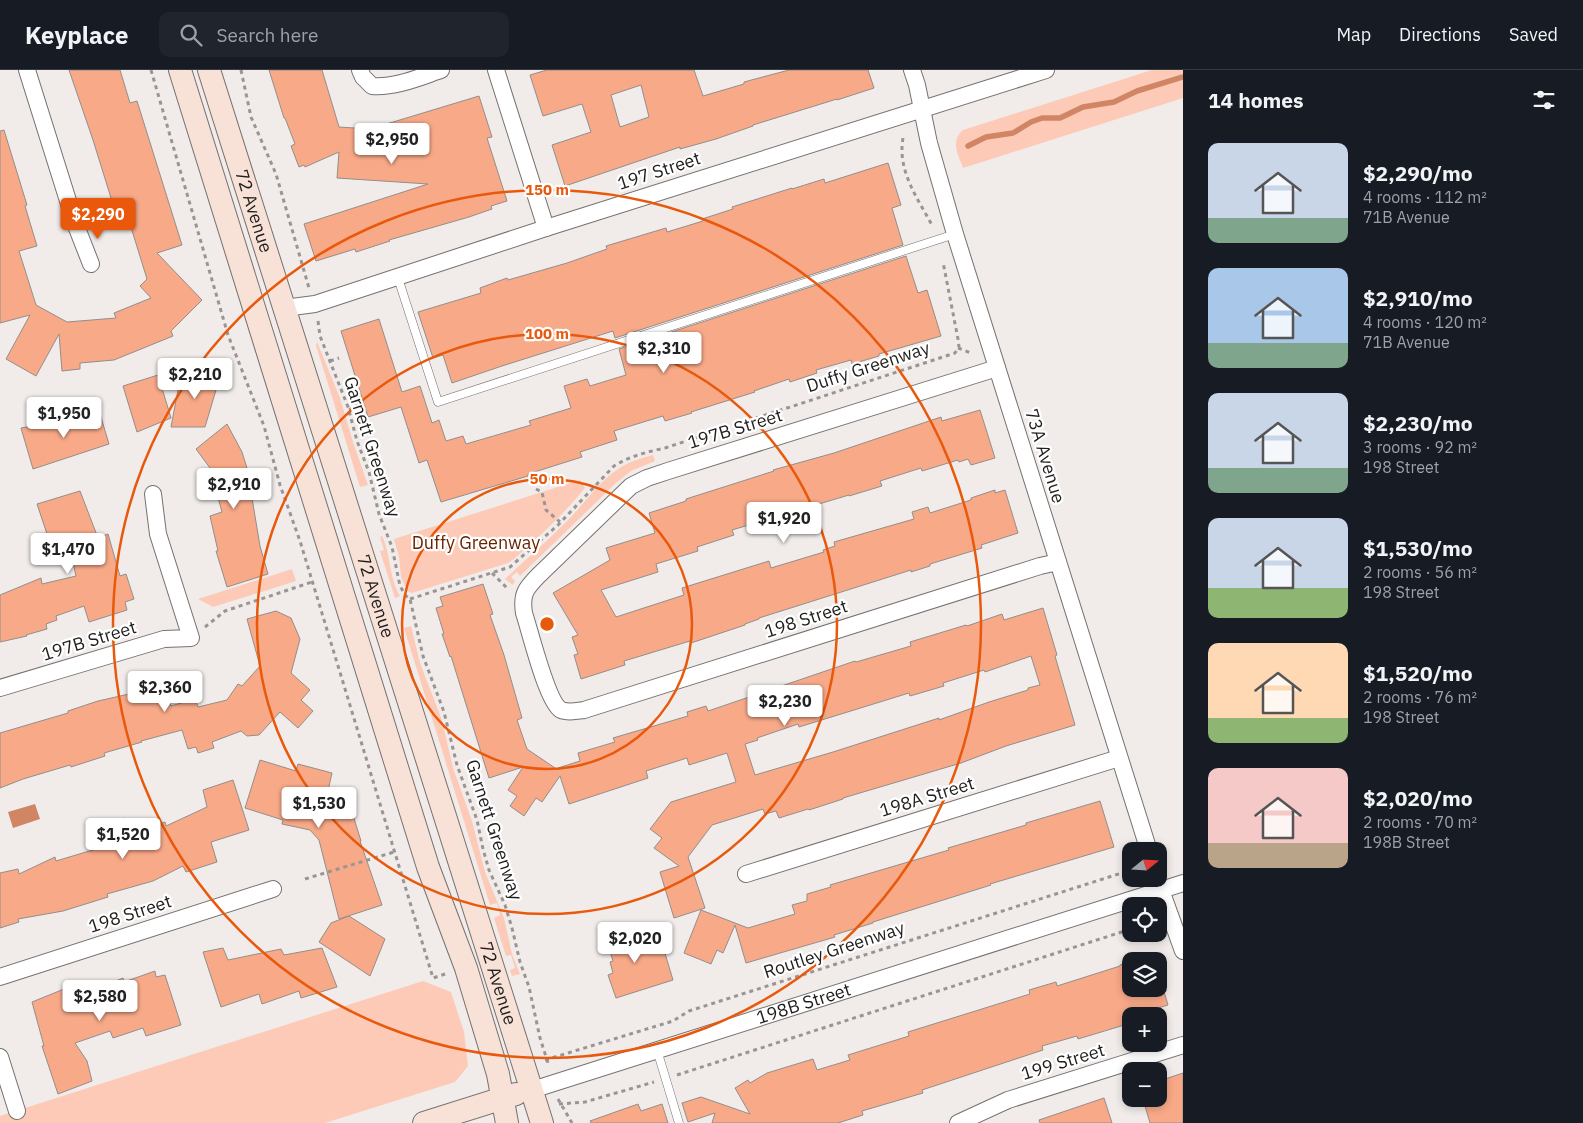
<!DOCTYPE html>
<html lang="en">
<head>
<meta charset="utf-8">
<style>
	body { margin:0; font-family:"IBM Plex Sans",sans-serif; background:#20242c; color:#f1f3f6; height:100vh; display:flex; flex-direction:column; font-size:19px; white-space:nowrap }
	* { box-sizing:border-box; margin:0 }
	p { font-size:16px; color:#9ea1a6 }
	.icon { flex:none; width:28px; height:28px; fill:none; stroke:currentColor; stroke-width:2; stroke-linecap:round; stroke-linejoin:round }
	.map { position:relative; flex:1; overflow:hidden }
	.sheet { display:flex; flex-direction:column; background:#171b24; width:400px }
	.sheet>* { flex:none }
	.needle { width:32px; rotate:72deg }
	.controls { position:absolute; left:1122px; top:772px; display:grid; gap:10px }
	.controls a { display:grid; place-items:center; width:45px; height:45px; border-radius:10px; background:#171b24; box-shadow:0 2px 8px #0003; font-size:25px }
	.price { position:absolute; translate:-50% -42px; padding:0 11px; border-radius:5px; background:#fff; color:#222; font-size:16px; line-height:32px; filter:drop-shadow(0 1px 2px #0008) }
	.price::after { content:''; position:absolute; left:50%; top:30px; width:15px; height:11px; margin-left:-8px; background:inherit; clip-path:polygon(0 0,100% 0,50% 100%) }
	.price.selected { background:#ea580c; color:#fff }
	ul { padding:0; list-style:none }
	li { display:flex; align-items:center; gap:15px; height:125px; padding:0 25px }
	li span { display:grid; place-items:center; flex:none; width:140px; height:100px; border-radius:10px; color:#555 }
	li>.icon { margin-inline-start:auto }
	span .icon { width:60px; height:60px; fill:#fffc; stroke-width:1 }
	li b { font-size:21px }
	h2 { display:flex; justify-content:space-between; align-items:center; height:60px; padding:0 25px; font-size:21px }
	header { display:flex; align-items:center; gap:30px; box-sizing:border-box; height:70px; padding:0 25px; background:#171b24; border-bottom:1px solid #363941 }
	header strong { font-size:24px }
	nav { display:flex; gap:28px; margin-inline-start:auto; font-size:18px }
	.search { width:350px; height:45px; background:#20242c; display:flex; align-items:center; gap:12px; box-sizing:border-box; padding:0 18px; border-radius:10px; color:#9ea1a6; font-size:19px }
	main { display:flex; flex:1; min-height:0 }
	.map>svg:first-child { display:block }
	.green { fill:#fccab6 }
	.water { fill:#d08564 }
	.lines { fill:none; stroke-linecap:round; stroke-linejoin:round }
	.stream { stroke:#d08564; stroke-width:5.5 }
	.building { fill:#f8a988; stroke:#928e8c; fill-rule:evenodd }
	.lane-casing { stroke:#75716f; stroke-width:9 }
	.street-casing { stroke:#75716f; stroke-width:18 }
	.secondary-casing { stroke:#75716f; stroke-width:24 }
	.path { stroke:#999594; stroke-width:3; stroke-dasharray:4 4; stroke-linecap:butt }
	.lane { stroke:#fff; stroke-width:8 }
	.street { stroke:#fff; stroke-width:16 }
	.secondary { stroke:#f8e2d8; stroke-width:22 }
	.ring { fill:none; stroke:#e8590c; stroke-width:2.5 }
	.labels { text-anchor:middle; stroke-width:4.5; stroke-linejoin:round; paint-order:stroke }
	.street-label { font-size:18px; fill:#1f1e1d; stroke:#fff }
	.park-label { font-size:18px; fill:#682400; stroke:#fff }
	.centre { fill:#e8590c; stroke:#fff; stroke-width:2.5 }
	.ring-label { font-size:15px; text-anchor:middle; font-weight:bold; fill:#e8590c; stroke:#fff; stroke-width:4.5; stroke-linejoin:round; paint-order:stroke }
</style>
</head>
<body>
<header>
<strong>Keyplace</strong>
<div class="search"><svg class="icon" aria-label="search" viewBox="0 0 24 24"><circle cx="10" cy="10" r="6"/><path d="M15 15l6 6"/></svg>Search here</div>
<nav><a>Map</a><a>Directions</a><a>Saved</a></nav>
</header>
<main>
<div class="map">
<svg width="1183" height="1053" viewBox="0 0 1183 1053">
	<rect width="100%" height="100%" fill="#f1ecea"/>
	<!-- green -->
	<g class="green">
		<path d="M 1152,0 L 1183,0 L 1183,28 L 963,98 C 958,84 950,72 963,60 Z"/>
		<polygon points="317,272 340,328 353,372 368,415 360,417 319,285 316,276"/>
		<path d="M 653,385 L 655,391 L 631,401 L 616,413 L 520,506 L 517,502 L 511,507 L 515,511 L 513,515 L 505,509 C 525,490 545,473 564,454 C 582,437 598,412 618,399 C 628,392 641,388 653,385 Z"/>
		<path d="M 580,410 L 585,418 C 563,445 539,467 514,489 L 508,493 L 412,523 L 407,521 L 401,507 L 399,487 L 394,469 Z"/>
		<path d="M 382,466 C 391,485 389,508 400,526 L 395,528 L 380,481 L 384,480 L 380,467 Z"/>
		<polygon points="292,499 296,511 213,537 198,529"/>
		<polygon points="411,556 420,593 442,650 453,698 472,751 485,802 504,848 512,884 520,904 512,906 510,900 515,898 511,885 506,886 494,848 500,845 497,833 490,835 404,558"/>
		<polygon points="423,911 451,922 464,962 468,996 455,1012 325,1053 0,1053 0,1046"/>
	</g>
	<!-- water -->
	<polygon class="water" points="35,734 40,749 13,758 8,742"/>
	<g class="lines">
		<!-- stream -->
		<polyline class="stream" points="968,76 986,67 1013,63 1031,52 1042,48 1060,48 1083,37 1114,32 1137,21 1183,7"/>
	</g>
	<!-- building -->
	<g class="building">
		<polygon points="69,0 120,0 130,33 137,31 182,175 157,183 202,230 171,261 173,266 114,290 80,293 80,299 62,301 59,264 36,306 6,289 30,245 0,253 0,61 4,60 27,135 25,136 37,176 19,181 36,235 67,252 116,248 114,243 151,228 140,216 147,209 126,141 116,144 93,70"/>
		<polygon points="269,0 322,0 339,57 370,59 479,26 492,67 487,68 507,131 491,136 492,139 469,147 389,170 390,171 356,182 355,179 316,191 304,154 428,114 337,108 339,82 305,97 304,95 299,97 291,76 295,74 285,48 284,48"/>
		<path d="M 547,0 L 694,0 L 703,26 L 744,14 L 744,12 L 789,0 L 868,0 L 874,18 L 837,30 L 837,29 L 753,55 L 753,56 L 716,69 L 680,79 L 680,77 L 565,116 L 552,75 L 591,62 L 582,34 L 543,46 L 530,5 ZM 641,15 L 649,47 L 620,57 L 611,25 Z"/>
		<polygon points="888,93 901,135 892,138 903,175 615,268 613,261 502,296 452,313 443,285 433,288 418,242 481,223 480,218 507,208 508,210 567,193 607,179 606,176 666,158 667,162 703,151 702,149 733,139 732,137 792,118 792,119 824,109 825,113"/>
		<polygon points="906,186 918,223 927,220 941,266 879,284 879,286 852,294 851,290 816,300 817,303 790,312 789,309 754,321 755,322 691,342 692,343 665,351 663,346 614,361 617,370 580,382 582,387 528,404 528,406 441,432 427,390 419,393 401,337 368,347 341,261 379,249 402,322 420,316 432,353 439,350 446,371 463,366 466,374 531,355 529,351 571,338 564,316 587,309 590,316 626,305 619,279"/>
		<polygon points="194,299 216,300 215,310 219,310 205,357 171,357 180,309 191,312"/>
		<polygon points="158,305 171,348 137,362 123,316"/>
		<polygon points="980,340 995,388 971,395 968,389 959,392 958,390 922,401 921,398 880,411 882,416 849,426 849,425 732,460 734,465 697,477 698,481 656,494 658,502 601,520 616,547 684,525 682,518 769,491 771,498 824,482 823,480 835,476 834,472 914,449 912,442 928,437 930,443 971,430 971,428 995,420 995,423 1005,420 1018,463 981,475 982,478 930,494 930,496 911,502 911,500 759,548 759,549 745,554 745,555 691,573 690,571 624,591 625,595 581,609 574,585 578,584 572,567 578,565 553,523 610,490 606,478 655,463 649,443 686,431 686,429 774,401 773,400 834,383 941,347 942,351"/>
		<polygon points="100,344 109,374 33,399 21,358"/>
		<polygon points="227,354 242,382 256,427 252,428 260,476 268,504 227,517 216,481 218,481 210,446 222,442 210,398 196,379"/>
		<polygon points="80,421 98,468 108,464 120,506 126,504 134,529 125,532 127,540 89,552 84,536 56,546 57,550 46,554 47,559 26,565 27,566 0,572 0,525 41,508 42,514 76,506 68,470 51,476 37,434"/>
		<path d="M 483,514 L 493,544 L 490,545 L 504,585 L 522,648 L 517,650 L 527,679 L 558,700 L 558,698 L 580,691 L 578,683 L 615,672 L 613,668 L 688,646 L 687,642 L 706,636 L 708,641 L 855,591 L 856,592 L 911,576 L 910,572 L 966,555 L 967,556 L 1002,544 L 1004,550 L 1043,538 L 1057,585 L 1055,586 L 1075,655 L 1006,676 L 961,693 L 843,728 L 843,729 L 809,740 L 808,739 L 779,748 L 776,741 L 765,744 L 763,739 L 712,755 L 688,787 L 705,838 L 674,848 L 660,802 L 679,796 L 654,778 L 662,768 L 650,759 L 671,732 L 736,712 L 727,683 L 689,695 L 687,688 L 646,701 L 648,708 L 569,734 L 560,706 L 542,732 L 536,728 L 524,746 L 510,736 L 517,726 L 508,720 L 523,697 L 489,708 L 451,586 L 450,587 L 442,564 L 444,564 L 436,538 L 443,536 L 440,527 ZM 1031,586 L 1040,615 L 1028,618 L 1028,620 L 989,632 L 939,650 L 939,648 L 833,682 L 755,705 L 745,674 L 758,670 L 757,668 L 798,654 L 799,657 L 909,623 L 910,626 L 944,616 L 943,613 L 984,600 L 985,602 Z"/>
		<polygon points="276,541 291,548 300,569 291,603 310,620 301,630 313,641 298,658 280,642 259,665 247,666 241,661 212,672 214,678 198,683 196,677 188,679 182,660 141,671 142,672 104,683 105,686 71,697 70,695 23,709 0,718 0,663 68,643 68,641 98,631 129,624 129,622 148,617 149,621 164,616 171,636 195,629 198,637 227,630 238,614 242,616 260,596 247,549"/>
		<polygon points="260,690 296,701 298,694 332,703 327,725 353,745 361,771 360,771 382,835 339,849 319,770 310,760 282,754 283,750 245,738"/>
		<polygon points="233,710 249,760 211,772 217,792 186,802 183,796 153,811 107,824 108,827 63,841 18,849 19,852 0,858 0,803 18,799 19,804 55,787 56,791 96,779 113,768 108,753 124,748 129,765 165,752 166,756 207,737 203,720"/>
		<polygon points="1100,731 1114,777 990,814 991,815 873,852 873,853 834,865 835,867 746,893 735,855 723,883 717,880 711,894 684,883 701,840 748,858 795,844 792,835 807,831 807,824 831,817 830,815 949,780 948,778 1026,755 1026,753"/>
		<polygon points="349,846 385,869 370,906 319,872 331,853"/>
		<polygon points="636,856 644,883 657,880 664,880 673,910 616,928 608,905 613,903 610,892 613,891 605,866"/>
		<polygon points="223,878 228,890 281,879 284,885 322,878 337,917 301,928 299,921 262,934 259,924 221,937 203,882"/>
		<polygon points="1152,885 1154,891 1131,891 1131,919 1159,919 1159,905 1168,935 1131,946 1131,953 1078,969 1077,966 1042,976 1043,980 922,1020 923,1023 862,1041 863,1045 838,1053 712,1053 715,1043 688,1052 682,1033 701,1027 750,1044 735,1018 748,1010 750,1013 767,1003 813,989 817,1000 850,990 848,985 909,966 908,962 1030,924 1029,920 1056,912 1057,916 1120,896 1120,895"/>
		<polygon points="155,901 156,907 165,905 181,955 146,966 143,958 113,968 110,961 75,973 87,991 92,1011 58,1024 42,976 44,976 32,932 64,919 68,931 123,908 124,912"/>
		<polygon points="1183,1003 1183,1053 1150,1053 1143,1029 1159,1029 1159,1011"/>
		<polygon points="1104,1028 1112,1053 1040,1053 1039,1050"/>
		<polygon points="638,1034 641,1041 662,1034 668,1053 591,1053 590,1051"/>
	</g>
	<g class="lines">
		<defs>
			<g id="lane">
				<polyline points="398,208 438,332 955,164"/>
				<polyline points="657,980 679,1053"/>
			</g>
			<g id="street">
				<polyline points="27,0 75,153 91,194"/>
				<path d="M 360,0 L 363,7 L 372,16 C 395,18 420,7 441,0"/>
				<polyline points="496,0 546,158"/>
				<polyline points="912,0 917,15 929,73 955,164 1149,781"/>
				<polyline points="284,238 315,234 546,158 1046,0"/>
				<path d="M 997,298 L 668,401 L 647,408 L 631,416 L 539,505 C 526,518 521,524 524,543 C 530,561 547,632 561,640 C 568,643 577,641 584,640 L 1040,496 L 1058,492"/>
				<polyline points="0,618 164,569 191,568 158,464 153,424"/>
				<polyline points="746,804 1119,688"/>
				<polyline points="1157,809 1183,881"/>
				<polyline points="0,907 273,819"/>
				<polyline points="0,987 17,1041"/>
				<path id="s1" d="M 532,1020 L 1183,813"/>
				<polyline points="958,1053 1008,1030 1183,975"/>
			</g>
			<g id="secondary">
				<polyline points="180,0 428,797 466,898 498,1004 507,1053"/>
				<path id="s2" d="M 209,0 L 542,1053"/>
				<polyline points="424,1053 516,1024"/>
			</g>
		</defs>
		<!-- lane casing -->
		<use href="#lane" class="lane-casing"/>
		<!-- street casing -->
		<use href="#street" class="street-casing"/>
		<!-- secondary casing -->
		<use href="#secondary" class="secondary-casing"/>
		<!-- path -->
		<g class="path">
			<polyline points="151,0 228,265 264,356 280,415 300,471 433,908 448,903"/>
			<polyline points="241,0 251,47 276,104 309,218"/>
			<path d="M 903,68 C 897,101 918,129 933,157"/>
			<polyline points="318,251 320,266 348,337 357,371 369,402 379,444 392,477 400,516 406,526 410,529 423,586 444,642 457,695 477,750 483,779 489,800 505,835 512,858 520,892 529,917 540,968 549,996"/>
			<polyline points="958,278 971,283"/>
			<polyline points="330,291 339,288"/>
			<polyline points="349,340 355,337"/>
			<polyline points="536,419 542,422 546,440 560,452"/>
			<polyline points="492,503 508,519"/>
			<path d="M 410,529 L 510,497 L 558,455 L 614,396 C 630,386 647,382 665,378 L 955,283 L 959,277 L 958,269 L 943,192"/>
			<polyline points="205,557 225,541 312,512"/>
			<polyline points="305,809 394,782"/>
			<polyline points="545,990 673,951 689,941 1131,800"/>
			<polyline points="677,1005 1131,859"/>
			<polyline points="558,1029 572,1053"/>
			<polyline points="559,1034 585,1032 654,1012"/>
		</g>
		<!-- lane -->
		<use href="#lane" class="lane"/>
		<!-- street -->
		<use href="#street" class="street"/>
		<!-- secondary -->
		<use href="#secondary" class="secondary"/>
	</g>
	<!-- distance rings -->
	<g class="ring">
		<circle cx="547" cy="554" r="145"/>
		<circle cx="547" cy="554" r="290"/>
		<circle cx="547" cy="554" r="434"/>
	</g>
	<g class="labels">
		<!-- street labels -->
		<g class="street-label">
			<text transform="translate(659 101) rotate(-18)" y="6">197 Street</text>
			<text dy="6" stroke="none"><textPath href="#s2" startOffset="148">72 Avenue</textPath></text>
			<text transform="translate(868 297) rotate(-18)" y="6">Duffy Greenway</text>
			<text transform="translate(735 359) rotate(-17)" y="6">197B Street</text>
			<text transform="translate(372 377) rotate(72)" y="6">Garnett Greenway</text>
			<text transform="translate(1045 386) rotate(73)" y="6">73A Avenue</text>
			<text dy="6" stroke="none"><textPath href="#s2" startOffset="552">72 Avenue</textPath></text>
			<text transform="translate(806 549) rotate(-18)" y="6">198 Street</text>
			<text transform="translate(89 571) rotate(-17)" y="6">197B Street</text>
			<text transform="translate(927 727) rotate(-17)" y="6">198A Street</text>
			<text transform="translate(494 760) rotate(72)" y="6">Garnett Greenway</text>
			<text transform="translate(130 844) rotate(-18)" y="6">198 Street</text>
			<text transform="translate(834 880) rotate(-18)" y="6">Routley Greenway</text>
			<text dy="6" stroke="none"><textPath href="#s2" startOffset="958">72 Avenue</textPath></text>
			<text dy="6" stroke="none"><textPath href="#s1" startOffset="285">198B Street</textPath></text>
			<text transform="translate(1063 992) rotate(-17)" y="6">199 Street</text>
		</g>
		<!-- park labels -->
		<g class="park-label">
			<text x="476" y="479">Duffy Greenway</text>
		</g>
	</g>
	<circle cx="547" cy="554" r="8" class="centre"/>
	<g class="ring-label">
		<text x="547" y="125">150 m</text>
		<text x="547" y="269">100 m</text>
		<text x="547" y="414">50 m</text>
	</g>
</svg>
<div class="controls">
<a><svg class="needle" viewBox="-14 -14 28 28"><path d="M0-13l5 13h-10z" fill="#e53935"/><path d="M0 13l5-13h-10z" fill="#9ea1a6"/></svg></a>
<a><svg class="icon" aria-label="locate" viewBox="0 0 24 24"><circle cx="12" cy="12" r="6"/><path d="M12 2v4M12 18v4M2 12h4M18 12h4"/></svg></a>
<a><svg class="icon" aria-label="layers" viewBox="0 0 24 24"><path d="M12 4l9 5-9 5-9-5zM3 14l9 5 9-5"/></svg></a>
<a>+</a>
<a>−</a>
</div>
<b class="price" style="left:392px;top:95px">$2,950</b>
<b class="price selected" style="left:98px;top:170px">$2,290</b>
<b class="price" style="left:664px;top:304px">$2,310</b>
<b class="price" style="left:195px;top:330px">$2,210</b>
<b class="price" style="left:64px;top:369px">$1,950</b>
<b class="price" style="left:234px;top:440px">$2,910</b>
<b class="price" style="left:784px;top:474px">$1,920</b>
<b class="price" style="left:68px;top:505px">$1,470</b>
<b class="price" style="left:165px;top:643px">$2,360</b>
<b class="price" style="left:785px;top:657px">$2,230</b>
<b class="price" style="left:319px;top:759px">$1,530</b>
<b class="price" style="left:123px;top:790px">$1,520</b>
<b class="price" style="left:635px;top:894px">$2,020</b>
<b class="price" style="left:100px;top:952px">$2,580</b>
</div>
<section class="sheet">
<h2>14 homes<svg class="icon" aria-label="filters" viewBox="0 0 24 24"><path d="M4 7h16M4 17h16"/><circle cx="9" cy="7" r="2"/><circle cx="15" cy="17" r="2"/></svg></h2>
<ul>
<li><span style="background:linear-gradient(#c9d6e8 75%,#7fa58c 0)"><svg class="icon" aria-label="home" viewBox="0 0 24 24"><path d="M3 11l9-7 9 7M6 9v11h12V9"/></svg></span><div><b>$2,290/mo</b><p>4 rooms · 112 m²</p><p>71B Avenue</p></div></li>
<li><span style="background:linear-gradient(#a9c7e8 75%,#7fa58c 0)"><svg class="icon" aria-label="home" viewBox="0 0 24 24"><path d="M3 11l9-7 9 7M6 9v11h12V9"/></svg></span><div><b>$2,910/mo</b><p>4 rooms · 120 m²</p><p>71B Avenue</p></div></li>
<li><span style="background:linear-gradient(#c9d6e8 75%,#7fa58c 0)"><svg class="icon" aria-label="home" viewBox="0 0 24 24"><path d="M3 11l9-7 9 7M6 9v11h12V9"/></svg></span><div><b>$2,230/mo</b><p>3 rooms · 92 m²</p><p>198 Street</p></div></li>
<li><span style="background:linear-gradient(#c9d6e8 70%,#8fb573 0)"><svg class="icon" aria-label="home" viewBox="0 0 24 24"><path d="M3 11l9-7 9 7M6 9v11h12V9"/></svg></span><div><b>$1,530/mo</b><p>2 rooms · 56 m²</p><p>198 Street</p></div></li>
<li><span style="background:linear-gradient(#ffd9b3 75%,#8fb573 0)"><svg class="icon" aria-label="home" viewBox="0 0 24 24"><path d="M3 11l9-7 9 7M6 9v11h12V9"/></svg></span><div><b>$1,520/mo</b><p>2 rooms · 76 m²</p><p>198 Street</p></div></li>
<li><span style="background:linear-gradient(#f6c9c9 75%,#b9a48a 0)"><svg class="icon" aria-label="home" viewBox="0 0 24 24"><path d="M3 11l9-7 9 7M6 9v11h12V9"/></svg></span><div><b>$2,020/mo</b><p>2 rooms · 70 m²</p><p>198B Street</p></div></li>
</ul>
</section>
</main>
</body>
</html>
